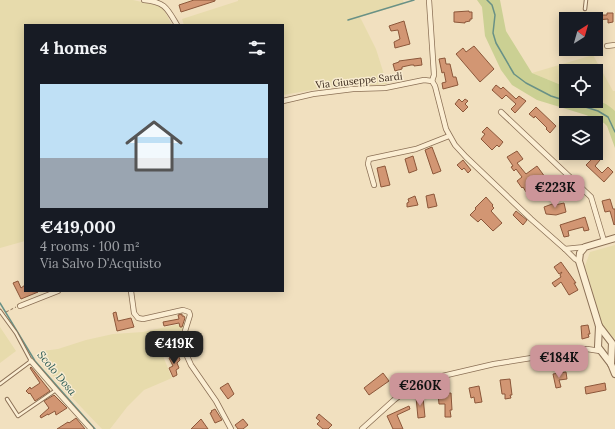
<!DOCTYPE html>
<html lang="en">
<head>
<meta charset="utf-8">
<style>
	body { margin:0; font-family:Lora,serif; background:#20242c; color:#f1f3f6; height:100vh; display:flex; flex-direction:column; font-size:15px; white-space:nowrap }
	* { box-sizing:border-box; margin:0 }
	p { font-size:13px; color:#9ea1a6 }
	.icon { flex:none; width:22px; height:22px; fill:none; stroke:currentColor; stroke-width:2; stroke-linecap:round; stroke-linejoin:round }
	.map { position:relative; flex:1; overflow:hidden }
	.side { position:absolute; left:24px; top:24px; width:260px; height:268px; display:flex; flex-direction:column; background:#171b24; border-radius:0px; box-shadow:0 2px 10px #0003 }
	.side>* { flex:none }
	.needle { width:26px; rotate:37deg }
	.tools { position:absolute; left:559px; top:12px; display:grid; gap:8px }
	.tools a { display:grid; place-items:center; width:44px; height:44px; border-radius:0px; background:#171b24; box-shadow:0 2px 10px #0003; font-size:20px }
	.price { position:absolute; translate:-50% -34px; padding:0 9px; border-radius:8px; background:#cc9599; color:#111; font-size:13px; line-height:26px; filter:drop-shadow(0 1px 2px #0008) }
	.price::after { content:''; position:absolute; left:50%; top:24px; width:12px; height:9px; margin-left:-6px; background:inherit; clip-path:polygon(0 0,100% 0,50% 100%) }
	.price.active { background:#222; color:#fff }
	ul { padding:0; list-style:none }
	li { display:grid; align-content:center; gap:8px; height:212px; padding:0 16px }
	li span { display:grid; place-items:center; height:124px; border-radius:0px; color:#555 }
	li>.icon { margin-inline-start:auto }
	span .icon { width:72px; height:72px; fill:#fffc; stroke-width:1 }
	li b { font-size:17px }
	h2 { display:flex; justify-content:space-between; align-items:center; height:48px; padding:0 16px; font-size:17px }
	.map>svg:first-child { display:block }
	.farmland { fill:#e7dbac }
	.green { fill:#cbd093 }
	.lines { fill:none; stroke-linecap:round; stroke-linejoin:round }
	.stream { stroke:#699186; stroke-width:1.5 }
	.building { fill:#d29673; stroke:#8c573a }
	.service-casing { stroke:#8b7056; stroke-width:4.5 }
	.minor-casing { stroke:#8b7056; stroke-width:6 }
	.tertiary-casing { stroke:#8b7056; stroke-width:8 }
	.path { stroke:#8b7056; stroke-width:1; stroke-dasharray:3 2; stroke-linecap:butt }
	.service { stroke:#fbeed3; stroke-width:2.5 }
	.minor { stroke:#fbeed3; stroke-width:4.5 }
	.tertiary { stroke:#fbeed3; stroke-width:6 }
	.labels { text-anchor:middle; stroke-width:3; stroke-linejoin:round; paint-order:stroke }
	.street-label { font-size:10px; fill:#3a291c; stroke:#f8ebd0 }
	.water-label { font-size:11px; font-style:italic; fill:#2a5a55; stroke:#f8ebd0 }
</style>
</head>
<body>
<div class="map">
<svg width="615" height="429" viewBox="0 0 615 429">
	<rect width="100%" height="100%" fill="#f1e0bf"/>
	<!-- farmland -->
	<g class="farmland">
		<polygon points="0,0 133,0 160,6 164,10 172,25 25,25 25,241 0,248"/>
		<polygon points="238,0 403,0 404,4 360,17 376,49 387,84 329,87 283,95 283,25 184,25 182,19 238,1"/>
		<polygon points="593,55 613,91 615,91 615,111 603,102 596,99 596,71 566,71 566,87 532,73"/>
		<polygon points="615,245 615,339 603,327 585,266 590,252"/>
		<polygon points="185,323 182,335 184,349 163,356 172,378 144,390 127,407 110,429 102,429 63,388 36,355 43,351 58,349 86,340 113,334 143,332"/>
		<polygon points="0,327 16,351 0,363"/>
	</g>
	<!-- green -->
	<path class="green" d="M 477,0 L 500,0 L 506,31 L 532,73 L 566,87 L 566,101 L 596,101 L 596,99 C 603,102 610,106 615,111 L 615,148 L 607,126 L 604,123 L 586,115 L 537,100 L 512,85 L 501,70 L 485,36 L 482,7 Z"/>
	<g class="lines">
		<!-- stream -->
		<g class="stream">
			<polyline points="487,0 492,5 495,15 493,33 496,43 514,74 526,83 551,96 598,111 608,117 615,132"/>
			<polyline points="348,20 414,0"/>
			<polyline points="0,303 35,361 95,429"/>
		</g>
	</g>
	<!-- building -->
	<g class="building">
		<polygon points="194,0 215,0 215,1 181,12 179,5"/>
		<polygon points="469,11 469,12 472,12 472,19 470,19 470,21 465,22 465,23 454,22 454,12"/>
		<polygon points="607,13 613,13 613,22 608,23 608,19 596,20 596,15 607,15"/>
		<polygon points="404,21 410,44 395,48 394,42 400,39 398,30 391,31 389,26"/>
		<polygon points="474,46 494,69 480,82 456,54 463,48 466,52"/>
		<polygon points="421,58 422,65 414,66 414,65 411,65 402,67 402,69 395,71 393,64 399,62 399,61"/>
		<polygon points="445,58 446,64 450,64 453,77 456,77 458,85 443,89 442,83 446,82 444,72 442,73 439,59"/>
		<polygon points="496,85 501,89 503,87 516,99 519,96 526,101 515,113 511,109 516,104 506,95 502,99 492,90"/>
		<polygon points="459,99 462,102 465,99 468,101 465,104 468,107 463,112 455,104"/>
		<polygon points="536,107 556,126 550,133 546,129 547,128 535,116 534,118 529,114"/>
		<polygon points="487,127 503,142 499,147 497,145 492,150 481,139 485,134 482,132"/>
		<polygon points="432,147 441,171 433,174 425,150"/>
		<polygon points="517,151 523,159 517,163 526,174 537,166 545,177 526,192 523,187 522,188 517,181 522,177 516,169 514,171 511,167 513,166 507,157"/>
		<polygon points="413,156 417,170 409,173 405,159"/>
		<polygon points="595,156 600,160 595,166 602,173 608,167 613,172 604,182 586,165"/>
		<polygon points="463,160 471,170 468,173 464,168 462,170 457,165"/>
		<polygon points="385,166 390,185 381,187 377,168"/>
		<polygon points="434,194 437,206 428,208 426,196"/>
		<polygon points="415,196 418,205 407,207 407,203 409,202 408,199"/>
		<polygon points="486,197 493,205 492,206 494,208 491,211 502,223 493,231 481,219 478,222 470,215 476,209 475,208"/>
		<polygon points="610,199 613,209 615,209 615,224 614,225 610,211 605,212 602,201"/>
		<polygon points="555,203 555,205 564,203 566,212 556,215 546,214 544,207"/>
		<polygon points="516,211 527,220 523,225 513,215"/>
		<polygon points="585,217 589,230 584,231 583,227 568,231 569,236 564,237 560,225"/>
		<polygon points="561,262 576,283 574,283 578,290 569,295 561,282 555,287 552,283 561,277 560,275 562,272 559,274 554,267"/>
		<polygon points="18,281 21,288 25,285 25,291 38,292 21,299 13,283"/>
		<polygon points="116,312 118,321 131,318 134,327 117,331 113,313"/>
		<polygon points="182,314 182,316 184,316 185,318 182,327 180,327 179,323 164,326 163,322 179,319 178,315"/>
		<polygon points="588,325 590,334 588,334 589,337 582,339 581,326"/>
		<polygon points="178,354 180,360 177,363 179,368 176,370 177,375 173,377 169,368 173,366 169,358"/>
		<polygon points="31,367 50,391 35,401 30,393 29,394 26,391 30,387 31,389 40,383 30,368"/>
		<polygon points="566,372 567,379 559,380 561,387 556,388 553,374"/>
		<polygon points="383,373 389,381 369,395 364,388"/>
		<polygon points="510,379 512,395 510,395 511,398 505,399 505,394 502,394 500,380"/>
		<polygon points="228,383 234,394 228,399 220,388"/>
		<polygon points="605,383 606,390 586,394 585,387"/>
		<polygon points="479,386 482,402 475,403 474,397 471,398 469,388"/>
		<polygon points="451,393 452,410 450,410 451,417 445,417 445,404 439,404 438,394"/>
		<polygon points="54,395 67,408 56,415 55,411 48,415 48,414 41,418 40,416 49,408 44,401"/>
		<polygon points="416,397 423,397 425,417 418,418"/>
		<polygon points="409,406 410,409 397,415 403,429 393,429 387,416"/>
		<polygon points="215,409 222,420 215,423 210,413 212,412 211,411"/>
		<polygon points="319,414 332,425 328,429 323,429 317,424 320,421 316,418"/>
		<polygon points="76,418 85,429 57,429 68,422 69,423"/>
		<polygon points="201,419 208,429 191,429"/>
		<polygon points="243,419 248,425 243,429 238,429 235,425"/>
	</g>
	<g class="lines">
		<defs>
			<g id="service">
				<polyline points="585,9 586,0"/>
				<polyline points="0,311 16,333 31,361 0,384"/>
				<polyline points="7,399 18,416 56,390"/>
			</g>
			<g id="minor">
				<path d="M 144,0 C 165,2 167,8 177,25"/>
				<polyline points="429,0 434,75 432,81"/>
				<polyline points="607,46 615,45"/>
				<polyline points="283,101 313,94 353,89 385,88 424,80 432,81 435,86 446,129 455,145 466,157 531,219 565,249 575,259 579,261"/>
				<polyline points="501,112 591,197 604,241"/>
				<polyline points="374,185 368,164 369,159 416,149 449,136"/>
				<polyline points="565,249 585,247"/>
				<polyline points="131,291 134,313 138,318 143,319 183,310 189,312 190,315 185,331 185,339 187,356 191,365 216,401 231,429"/>
				<polyline points="20,306 58,291"/>
				<polyline points="31,361 56,390 91,429"/>
				<polyline points="362,429 394,400 407,390 422,382 434,378 494,364 587,349 600,351"/>
			</g>
			<g id="tertiary">
				<polyline points="615,238 585,247 580,253 579,261 599,326 598,347 611,364 615,374"/>
				<polyline points="599,326 612,343 611,364"/>
			</g>
		</defs>
		<!-- service casing -->
		<use href="#service" class="service-casing"/>
		<!-- minor casing -->
		<use href="#minor" class="minor-casing"/>
		<!-- tertiary casing -->
		<use href="#tertiary" class="tertiary-casing"/>
		<!-- path -->
		<polyline class="path" points="6,312 16,307"/>
		<!-- service -->
		<use href="#service" class="service"/>
		<!-- minor -->
		<use href="#minor" class="minor"/>
		<!-- tertiary -->
		<use href="#tertiary" class="tertiary"/>
	</g>
	<g class="labels">
		<!-- street labels -->
		<g class="street-label">
			<text transform="translate(359 80) rotate(-6)" y="4">Via Giuseppe Sardi</text>
		</g>
		<!-- water labels -->
		<g class="water-label">
			<text transform="translate(57 373) rotate(50)" y="4">Scolo Dosa</text>
		</g>
	</g>
</svg>
<div class="tools">
<a><svg class="needle" viewBox="-14 -14 28 28"><path d="M0-13l5 13h-10z" fill="#e53935"/><path d="M0 13l5-13h-10z" fill="#9ea1a6"/></svg></a>
<a><svg class="icon" aria-label="locate" viewBox="0 0 24 24"><circle cx="12" cy="12" r="6"/><path d="M12 2v4M12 18v4M2 12h4M18 12h4"/></svg></a>
<a><svg class="icon" aria-label="layers" viewBox="0 0 24 24"><path d="M12 4l9 5-9 5-9-5zM3 14l9 5 9-5"/></svg></a>
</div>
<b class="price" style="left:555px;top:209px">€223K</b>
<b class="price active" style="left:174px;top:365px">€419K</b>
<b class="price" style="left:559px;top:379px">€184K</b>
<b class="price" style="left:420px;top:407px">€260K</b>
<section class="side">
<h2>4 homes<svg class="icon" aria-label="filters" viewBox="0 0 24 24"><path d="M4 7h16M4 17h16"/><circle cx="9" cy="7" r="2"/><circle cx="15" cy="17" r="2"/></svg></h2>
<ul>
<li><span style="background:linear-gradient(#bfe0f5 60%,#9aa5b1 0)"><svg class="icon" aria-label="home" viewBox="0 0 24 24"><path d="M3 11l9-7 9 7M6 9v11h12V9"/></svg></span><div><b>€419,000</b><p>4 rooms · 100 m²</p><p>Via Salvo D'Acquisto</p></div></li>
</ul>
</section>
</div>
</body>
</html>
